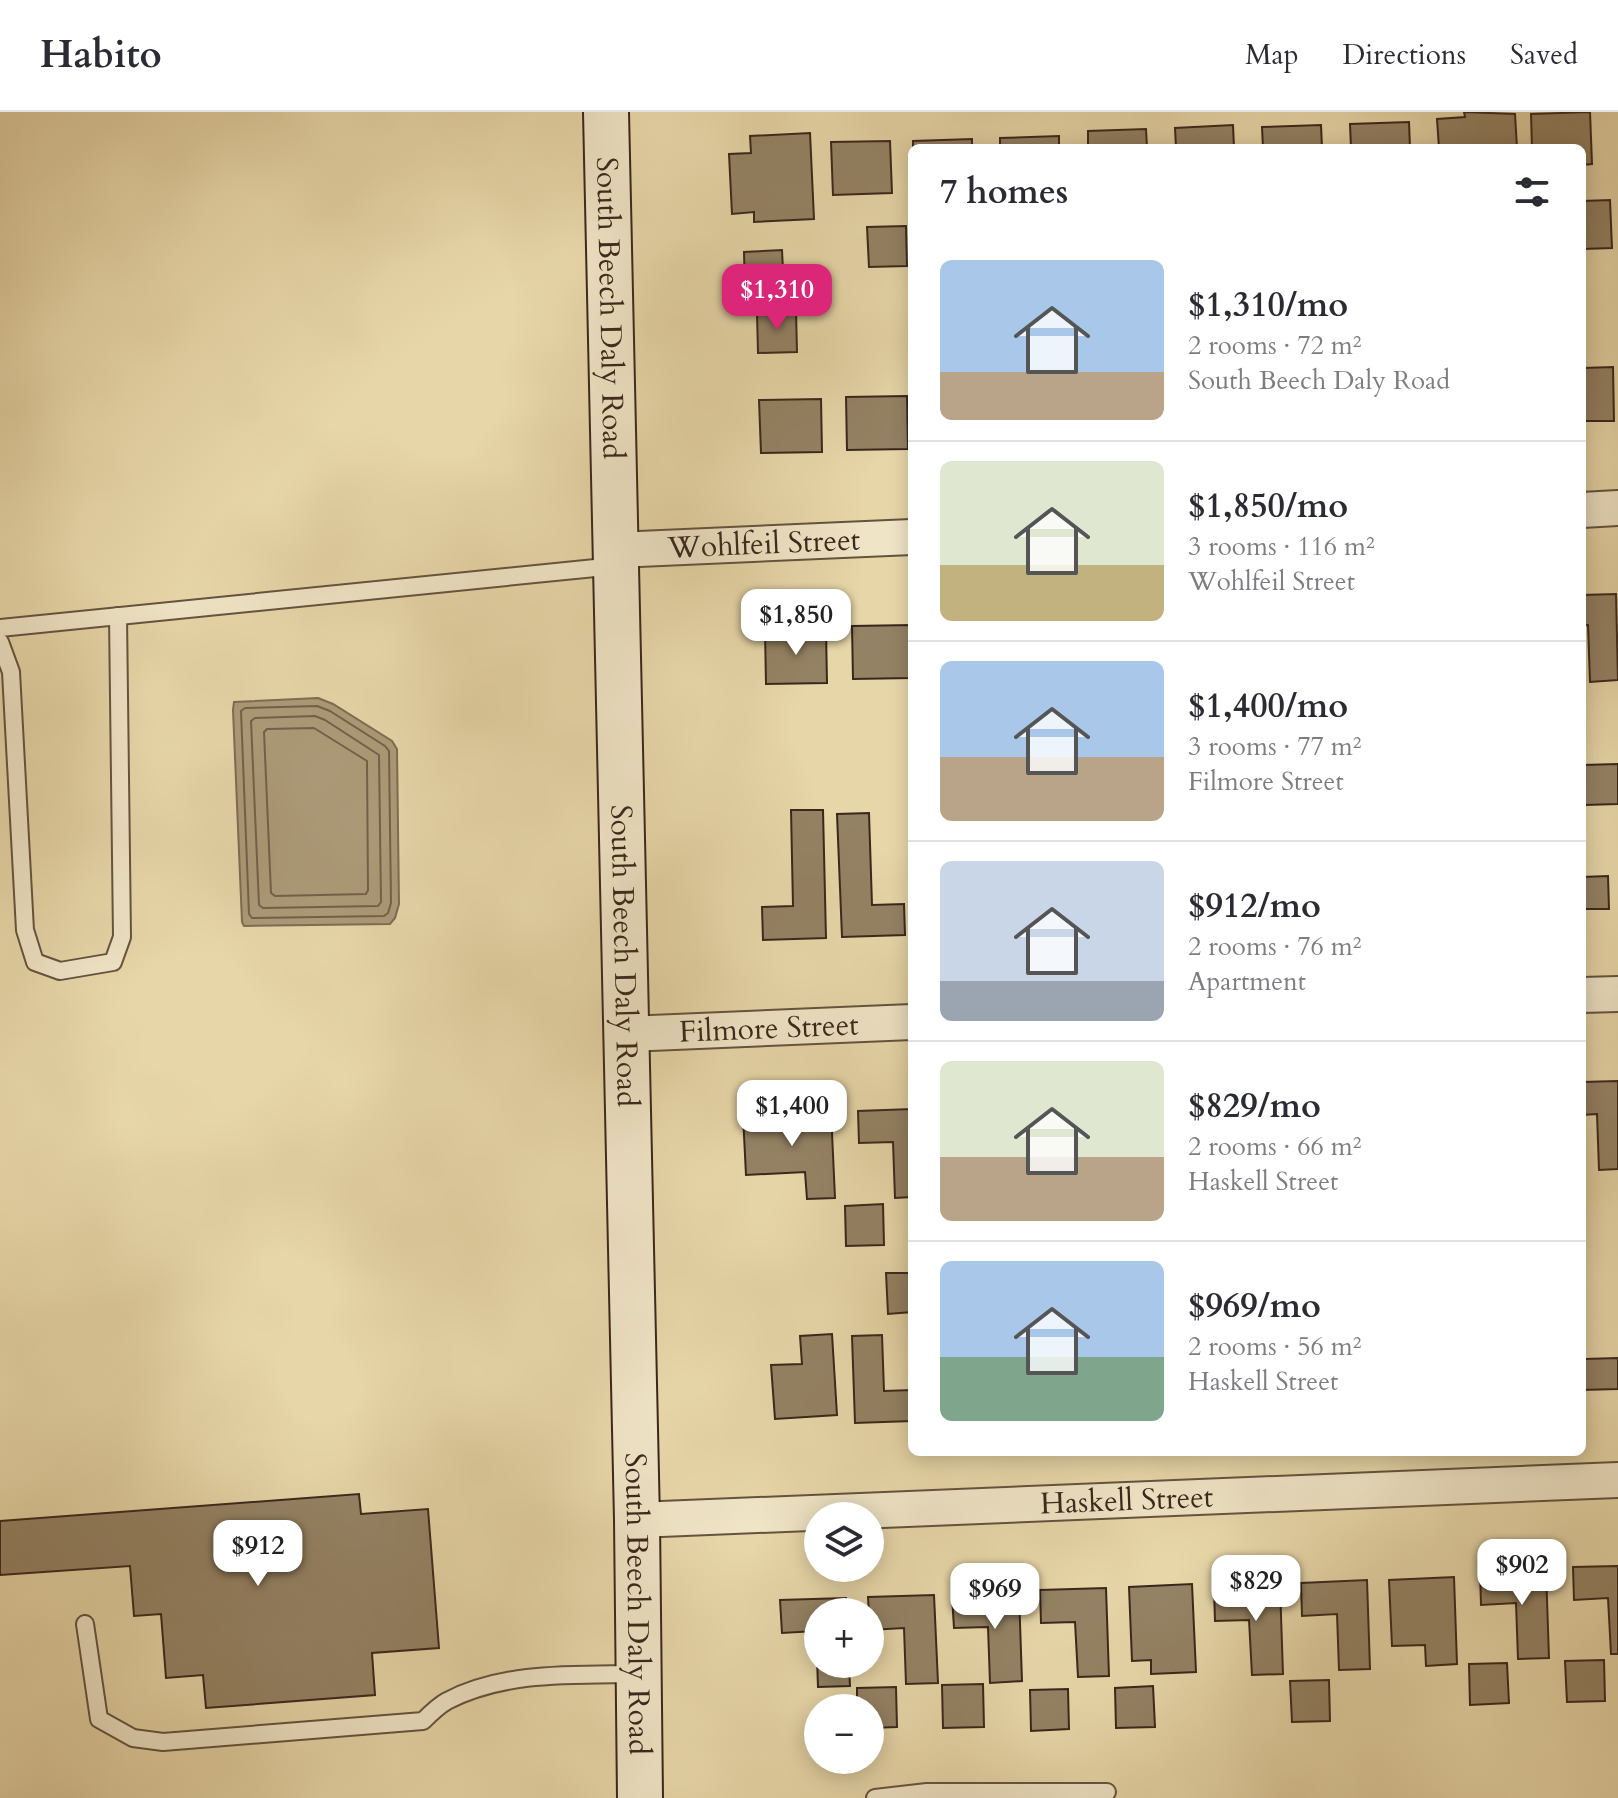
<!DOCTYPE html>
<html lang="en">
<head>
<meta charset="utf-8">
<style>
	body { margin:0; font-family:Cardo,serif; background:#f2f2f3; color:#2b2b33; height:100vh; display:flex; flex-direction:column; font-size:30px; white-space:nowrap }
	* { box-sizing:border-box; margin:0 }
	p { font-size:26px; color:#7c7c81 }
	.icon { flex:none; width:44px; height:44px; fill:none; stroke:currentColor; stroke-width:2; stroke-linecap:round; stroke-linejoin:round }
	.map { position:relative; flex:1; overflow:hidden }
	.panel { position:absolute; left:908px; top:32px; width:678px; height:1312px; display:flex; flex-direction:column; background:#fff; border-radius:12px; box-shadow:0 4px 20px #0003 }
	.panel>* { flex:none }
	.fabs { position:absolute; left:804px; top:1390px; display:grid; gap:16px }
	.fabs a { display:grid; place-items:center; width:80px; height:80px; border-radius:50%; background:#fff; box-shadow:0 4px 20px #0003; font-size:40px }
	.price { position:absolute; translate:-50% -68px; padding:0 18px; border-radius:16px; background:#fff; color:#222; font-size:26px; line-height:52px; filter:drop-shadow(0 2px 4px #0008) }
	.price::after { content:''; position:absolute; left:50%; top:48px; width:24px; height:18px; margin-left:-12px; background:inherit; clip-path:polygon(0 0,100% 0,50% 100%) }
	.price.active { background:#db2777; color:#fff }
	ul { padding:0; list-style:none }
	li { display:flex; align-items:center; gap:24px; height:200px; padding:0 32px }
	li+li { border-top:2px solid #e1e1e2 }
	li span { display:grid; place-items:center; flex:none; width:224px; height:160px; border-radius:12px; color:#555 }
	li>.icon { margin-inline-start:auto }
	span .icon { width:96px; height:96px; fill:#fffc; stroke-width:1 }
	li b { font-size:34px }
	h2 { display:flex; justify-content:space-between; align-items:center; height:96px; padding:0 32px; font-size:34px }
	header { display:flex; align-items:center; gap:48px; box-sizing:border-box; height:112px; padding:0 40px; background:#fff; border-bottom:2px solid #e1e1e2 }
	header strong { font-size:38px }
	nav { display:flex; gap:44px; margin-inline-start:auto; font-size:28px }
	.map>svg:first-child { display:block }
	.water { fill:#ac9a78; stroke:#7e6c53; stroke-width:2 }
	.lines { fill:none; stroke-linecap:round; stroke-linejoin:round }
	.shore { stroke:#73604a; stroke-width:2 }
	.building { fill:#948264; stroke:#3a271b; stroke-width:2 }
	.lane-casing { stroke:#65533e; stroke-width:20 }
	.street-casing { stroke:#65533e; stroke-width:38 }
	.secondary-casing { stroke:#3a271b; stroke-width:48 }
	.lane { stroke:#efe4c6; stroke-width:16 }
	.street { stroke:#efe4c6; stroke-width:34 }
	.secondary { stroke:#efe4c6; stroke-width:44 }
	.labels { text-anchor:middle; stroke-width:6; stroke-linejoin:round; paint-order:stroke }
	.street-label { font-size:30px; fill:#3a271b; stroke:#efe4c6 }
</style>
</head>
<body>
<header>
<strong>Habito</strong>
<nav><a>Map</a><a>Directions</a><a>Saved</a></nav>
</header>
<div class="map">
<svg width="1618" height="1686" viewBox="0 0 1618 1686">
	<rect width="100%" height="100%" fill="#e7d6a8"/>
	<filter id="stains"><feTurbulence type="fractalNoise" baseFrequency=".0025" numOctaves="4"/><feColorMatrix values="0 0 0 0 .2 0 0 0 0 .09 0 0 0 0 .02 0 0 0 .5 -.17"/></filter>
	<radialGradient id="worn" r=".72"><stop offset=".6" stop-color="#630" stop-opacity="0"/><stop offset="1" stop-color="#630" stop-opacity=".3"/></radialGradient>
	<!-- water -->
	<polygon class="water" points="318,586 333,592 392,629 397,637 399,792 395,806 390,812 244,814 242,810 233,598 234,590"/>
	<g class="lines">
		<!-- shore -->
		<g class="shore">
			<polygon points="317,594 330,599 385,634 389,639 391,791 388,801 384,804 252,806 249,802 241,599 245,596"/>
			<polygon points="315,604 325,608 379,643 381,790 378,794 263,796 259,793 251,609 255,606"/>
			<polygon points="314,616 367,649 368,778 366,782 275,784 271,781 264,620 267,617"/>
		</g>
	</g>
	<!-- building -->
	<g class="building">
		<polygon points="1464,0 1515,2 1517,36 1439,36 1437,7 1465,5"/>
		<polygon points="1590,0 1592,52 1582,53 1582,36 1532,36 1531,2"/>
		<polygon points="1409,10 1410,36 1351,36 1350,12"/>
		<polygon points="1233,13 1234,36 1176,36 1175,16"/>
		<polygon points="1321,13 1322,36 1263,36 1262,15"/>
		<polygon points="1146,17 1147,36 1088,36 1088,19"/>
		<polygon points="810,21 814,107 754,110 754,100 732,102 729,42 751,41 750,24"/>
		<polygon points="1059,24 1059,36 1000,36 1000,26"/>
		<polygon points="972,27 972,36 913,36 913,29"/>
		<polygon points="890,29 892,81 833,83 831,30"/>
		<polygon points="1610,88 1612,136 1582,137 1582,89"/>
		<polygon points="906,114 907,154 869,155 867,115"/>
		<polygon points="782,138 784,179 745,180 744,140"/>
		<polygon points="796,199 797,240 758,241 757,201"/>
		<polygon points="1613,255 1614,309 1582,309 1582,256"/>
		<polygon points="907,284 908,337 847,338 846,285"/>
		<polygon points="821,287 822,340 761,341 759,288"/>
		<polygon points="1616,482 1618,568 1590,570 1588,513 1582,514 1582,483"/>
		<polygon points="912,513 912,566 853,567 852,514"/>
		<polygon points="826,518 827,571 766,572 765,519"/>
		<polygon points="1618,652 1618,692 1585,693 1583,653"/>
		<polygon points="791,698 823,698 826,826 763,828 762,795 793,794"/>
		<polygon points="869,701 872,793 904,792 905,823 842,825 837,702"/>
		<polygon points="1608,764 1609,797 1582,797 1582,765"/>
		<polygon points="1618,969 1618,1057 1599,1058 1597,1002 1582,1003 1582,970"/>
		<polygon points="912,997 912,1085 895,1086 893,1030 859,1031 858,999"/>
		<polygon points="831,999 835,1086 807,1087 805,1060 746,1063 743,1003"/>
		<polygon points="883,1092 884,1133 846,1134 845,1094"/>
		<polygon points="886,1161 912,1161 912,1200 888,1202"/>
		<polygon points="1582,1191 1585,1247 1618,1246 1618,1277 1582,1278"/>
		<polygon points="832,1222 837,1303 775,1307 771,1253 802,1252 800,1224"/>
		<polygon points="882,1223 884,1279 912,1278 912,1309 855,1311 852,1224"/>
		<polygon points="359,1382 361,1402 428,1397 439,1536 372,1541 375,1583 206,1596 203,1563 166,1566 161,1502 134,1504 130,1454 0,1463 0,1409"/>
		<polygon points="1618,1454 1618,1542 1611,1542 1608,1486 1574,1488 1573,1455"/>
		<polygon points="1546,1458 1549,1546 1518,1547 1516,1491 1481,1493 1480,1460"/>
		<polygon points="1454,1465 1457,1552 1426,1554 1425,1533 1392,1534 1389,1468"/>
		<polygon points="1367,1468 1370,1557 1339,1558 1337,1502 1302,1504 1301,1471"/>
		<polygon points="1192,1472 1196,1560 1151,1562 1151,1548 1132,1549 1129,1475"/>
		<polygon points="1280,1474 1283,1562 1252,1563 1249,1508 1215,1509 1214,1477"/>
		<polygon points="1106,1476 1109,1564 1078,1565 1075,1510 1041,1511 1040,1478"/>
		<polygon points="1019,1482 1022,1569 990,1571 988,1515 954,1516 952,1484"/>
		<polygon points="934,1483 938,1571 906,1572 904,1516 870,1518 868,1485"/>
		<polygon points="846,1486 847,1500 818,1500 818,1552 849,1552 850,1574 818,1575 816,1519 782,1521 780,1488"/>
		<polygon points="1604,1548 1605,1589 1567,1590 1565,1549"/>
		<polygon points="1507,1551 1509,1591 1470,1593 1469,1552"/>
		<polygon points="1329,1568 1330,1609 1292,1610 1290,1569"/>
		<polygon points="983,1572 984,1615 943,1616 942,1573"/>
		<polygon points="1153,1574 1155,1615 1116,1616 1115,1576"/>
		<polygon points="896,1575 897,1615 870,1616 870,1596 857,1596 857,1576"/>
		<polygon points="1068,1577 1069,1617 1031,1619 1030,1578"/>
	</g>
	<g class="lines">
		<defs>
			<g id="lane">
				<polyline points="0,516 615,454"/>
				<polyline points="0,530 11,560 25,818 35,850 60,859 113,850 122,825 118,504"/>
				<path d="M 85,1512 L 99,1607 L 133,1626 L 163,1630 L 423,1609 C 430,1602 438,1594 447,1589 C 504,1559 574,1563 637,1562"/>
				<polyline points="875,1686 927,1680 1107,1680"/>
			</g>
			<g id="street">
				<polyline points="1582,398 1618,396"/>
				<path id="s1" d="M 616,438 L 912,425"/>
				<polyline points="1582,883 1618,882"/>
				<path id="s2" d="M 627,922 L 912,910"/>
				<path id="s3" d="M 637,1408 L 1618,1368"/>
			</g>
			<g id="secondary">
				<path id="s4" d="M 606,0 L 637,1408 L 640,1686"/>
			</g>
		</defs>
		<!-- lane casing -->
		<use href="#lane" class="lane-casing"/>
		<!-- street casing -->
		<use href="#street" class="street-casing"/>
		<!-- secondary casing -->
		<use href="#secondary" class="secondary-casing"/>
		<!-- lane -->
		<use href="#lane" class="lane"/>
		<!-- street -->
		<use href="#street" class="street"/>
		<!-- secondary -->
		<use href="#secondary" class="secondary"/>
	</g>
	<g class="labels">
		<!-- street labels -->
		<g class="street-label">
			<text dy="10" stroke="none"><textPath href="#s4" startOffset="196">South Beech Daly Road</textPath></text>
			<text dy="10" stroke="none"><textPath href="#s1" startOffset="148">Wohlfeil Street</textPath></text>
			<text dy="10" stroke="none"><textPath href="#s4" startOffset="844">South Beech Daly Road</textPath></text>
			<text dy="10" stroke="none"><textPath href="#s2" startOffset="142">Filmore Street</textPath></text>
			<text dy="10" stroke="none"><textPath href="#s3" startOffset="490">Haskell Street</textPath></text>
			<text dy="10" stroke="none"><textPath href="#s4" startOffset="1492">South Beech Daly Road</textPath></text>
		</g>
	</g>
	<rect width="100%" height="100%" filter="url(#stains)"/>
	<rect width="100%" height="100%" fill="url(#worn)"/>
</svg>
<div class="fabs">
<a><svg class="icon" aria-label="layers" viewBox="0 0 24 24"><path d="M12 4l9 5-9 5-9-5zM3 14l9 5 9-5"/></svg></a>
<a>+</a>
<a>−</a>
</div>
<b class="price active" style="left:777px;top:220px">$1,310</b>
<b class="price" style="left:796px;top:545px">$1,850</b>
<b class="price" style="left:792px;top:1036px">$1,400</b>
<b class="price" style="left:258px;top:1476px">$912</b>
<b class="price" style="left:1522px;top:1495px">$902</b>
<b class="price" style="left:1256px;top:1511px">$829</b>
<b class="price" style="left:995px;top:1519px">$969</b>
<section class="panel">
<h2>7 homes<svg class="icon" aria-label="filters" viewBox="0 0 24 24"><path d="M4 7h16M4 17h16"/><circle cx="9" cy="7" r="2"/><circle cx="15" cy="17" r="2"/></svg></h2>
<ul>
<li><span style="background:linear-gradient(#a9c7e8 70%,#b9a48a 0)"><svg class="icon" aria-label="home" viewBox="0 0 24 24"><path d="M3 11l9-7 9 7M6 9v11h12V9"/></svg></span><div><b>$1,310/mo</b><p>2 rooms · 72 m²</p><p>South Beech Daly Road</p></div></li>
<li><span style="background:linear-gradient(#dfe7d0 65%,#c2b280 0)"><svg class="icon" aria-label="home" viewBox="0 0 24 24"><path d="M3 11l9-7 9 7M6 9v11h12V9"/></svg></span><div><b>$1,850/mo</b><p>3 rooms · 116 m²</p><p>Wohlfeil Street</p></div></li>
<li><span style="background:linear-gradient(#a9c7e8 60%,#b9a48a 0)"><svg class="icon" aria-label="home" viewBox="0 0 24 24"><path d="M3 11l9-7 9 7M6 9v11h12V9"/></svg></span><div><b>$1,400/mo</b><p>3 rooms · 77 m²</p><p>Filmore Street</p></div></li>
<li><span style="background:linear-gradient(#c9d6e8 75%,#9aa5b1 0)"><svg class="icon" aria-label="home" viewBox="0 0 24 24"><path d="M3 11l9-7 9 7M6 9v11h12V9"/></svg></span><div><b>$912/mo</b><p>2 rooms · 76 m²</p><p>Apartment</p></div></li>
<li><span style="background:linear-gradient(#dfe7d0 60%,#b9a48a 0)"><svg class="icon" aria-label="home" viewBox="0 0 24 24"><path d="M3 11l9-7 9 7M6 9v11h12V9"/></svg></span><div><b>$829/mo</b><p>2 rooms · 66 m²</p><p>Haskell Street</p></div></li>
<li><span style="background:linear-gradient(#a9c7e8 60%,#7fa58c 0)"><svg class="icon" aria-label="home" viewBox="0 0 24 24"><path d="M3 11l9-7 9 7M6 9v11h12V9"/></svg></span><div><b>$969/mo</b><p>2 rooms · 56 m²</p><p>Haskell Street</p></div></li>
</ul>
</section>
</div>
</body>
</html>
